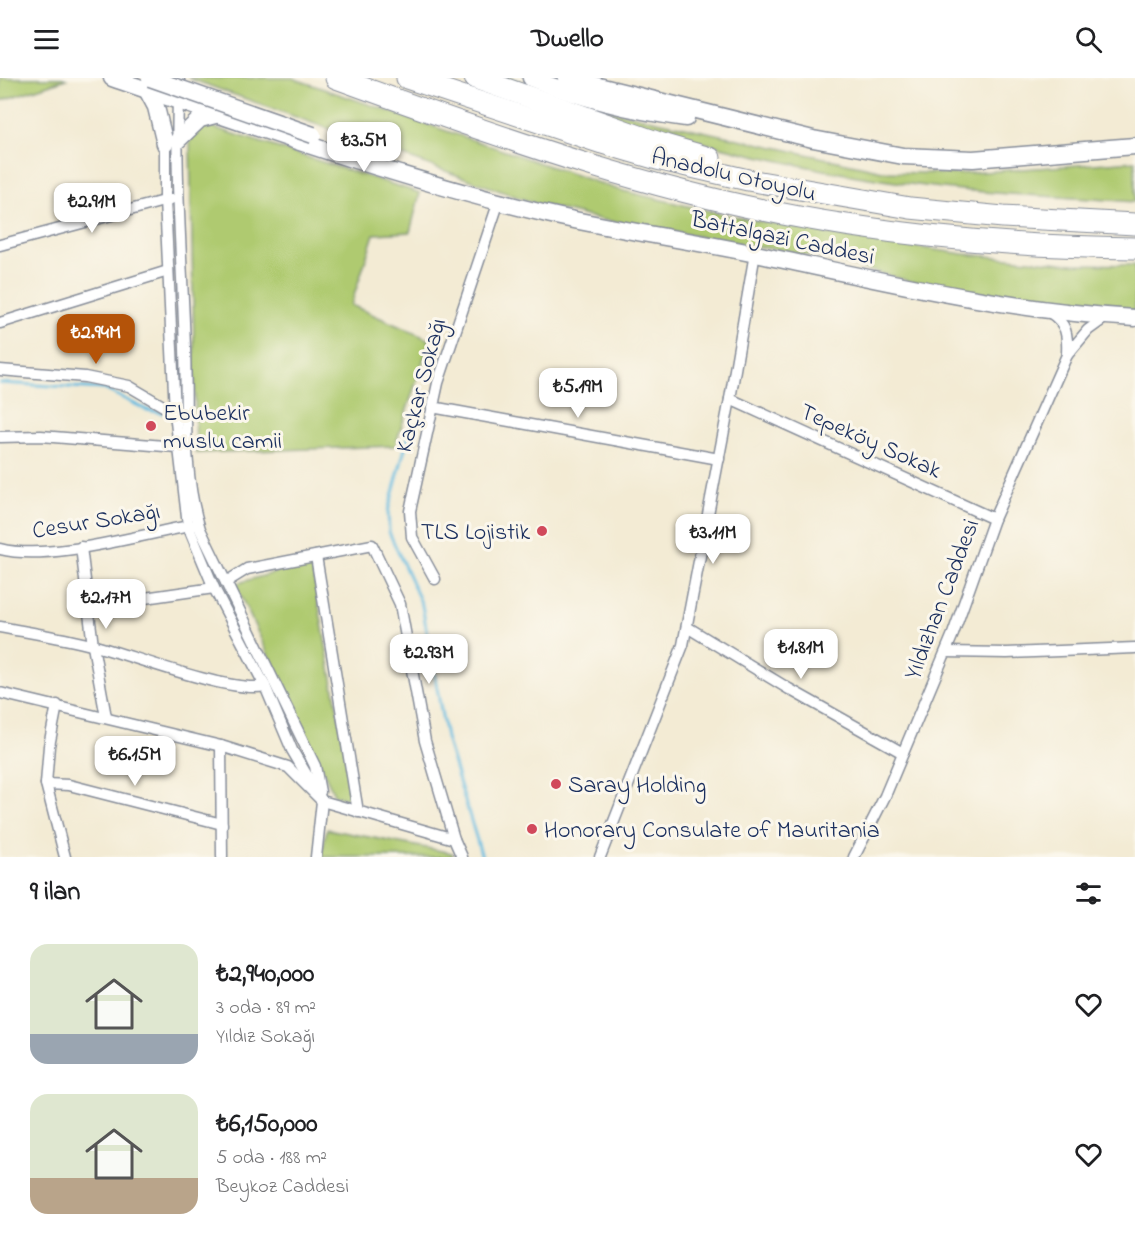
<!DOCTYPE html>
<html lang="tr">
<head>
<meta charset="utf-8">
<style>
	body { margin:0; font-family:"Indie Flower",sans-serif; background:#f6f6f6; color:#202124; height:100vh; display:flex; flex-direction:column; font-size:22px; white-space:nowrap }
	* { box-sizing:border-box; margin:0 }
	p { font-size:20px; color:#757577 }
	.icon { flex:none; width:33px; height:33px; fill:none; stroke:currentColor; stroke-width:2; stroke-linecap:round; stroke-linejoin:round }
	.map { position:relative; height:779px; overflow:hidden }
	.details { display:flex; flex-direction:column; background:#fff; flex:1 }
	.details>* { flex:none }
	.price { position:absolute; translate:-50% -51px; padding:0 14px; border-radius:12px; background:#fff; color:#222; font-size:20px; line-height:39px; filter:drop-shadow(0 2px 3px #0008) }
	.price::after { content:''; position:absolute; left:50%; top:36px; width:18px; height:14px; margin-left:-9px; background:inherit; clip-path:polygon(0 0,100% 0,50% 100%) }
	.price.current { background:#b45309; color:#fff }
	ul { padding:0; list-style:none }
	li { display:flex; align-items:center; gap:18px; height:150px; padding:0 30px }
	li span { display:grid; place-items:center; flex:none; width:168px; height:120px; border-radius:18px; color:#555 }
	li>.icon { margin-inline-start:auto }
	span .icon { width:72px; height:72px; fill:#fffc; stroke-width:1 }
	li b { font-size:26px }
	h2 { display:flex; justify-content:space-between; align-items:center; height:72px; padding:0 30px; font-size:26px }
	header { display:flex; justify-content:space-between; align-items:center; height:78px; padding:0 30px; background:#fff; font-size:27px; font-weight:800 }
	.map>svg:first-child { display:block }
	.green { fill:#afca6f; stroke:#657c66; stroke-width:1.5 }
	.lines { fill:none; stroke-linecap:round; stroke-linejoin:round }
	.stream { stroke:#63bbe0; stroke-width:3 }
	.street-casing { stroke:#878d99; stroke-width:13 }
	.secondary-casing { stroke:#878d99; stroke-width:19 }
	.highway-casing { stroke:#878d99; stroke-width:23 }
	.street { stroke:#fff; stroke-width:10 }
	.secondary { stroke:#fff; stroke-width:16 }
	.highway { stroke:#fff; stroke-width:21 }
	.secondary-bridge-casing { stroke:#878d99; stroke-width:19; stroke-linecap:butt }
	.secondary-bridge { stroke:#fff; stroke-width:16 }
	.poi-dot { fill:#d1495b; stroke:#fbf7ec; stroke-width:2 }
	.labels { text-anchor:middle; stroke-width:6; stroke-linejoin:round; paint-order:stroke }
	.street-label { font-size:24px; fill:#1b2f5e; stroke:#fbf7ec }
	.poi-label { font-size:24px; fill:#1b2f5e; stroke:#fbf7ec; text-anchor:start }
</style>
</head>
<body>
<header><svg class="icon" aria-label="menu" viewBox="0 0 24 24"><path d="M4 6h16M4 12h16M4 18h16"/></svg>Dwello<svg class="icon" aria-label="search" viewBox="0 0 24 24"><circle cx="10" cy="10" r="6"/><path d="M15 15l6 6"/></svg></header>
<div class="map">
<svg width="1135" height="779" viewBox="0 0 1135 779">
	<rect width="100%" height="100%" fill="#fbf7ec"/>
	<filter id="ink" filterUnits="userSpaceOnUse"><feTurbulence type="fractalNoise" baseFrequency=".0167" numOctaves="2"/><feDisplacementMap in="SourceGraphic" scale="12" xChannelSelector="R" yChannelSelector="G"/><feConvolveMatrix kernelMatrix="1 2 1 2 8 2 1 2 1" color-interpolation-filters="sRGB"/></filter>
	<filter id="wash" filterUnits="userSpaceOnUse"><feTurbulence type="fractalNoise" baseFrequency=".008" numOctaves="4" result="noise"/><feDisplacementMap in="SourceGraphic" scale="24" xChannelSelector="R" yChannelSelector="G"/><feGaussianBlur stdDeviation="1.35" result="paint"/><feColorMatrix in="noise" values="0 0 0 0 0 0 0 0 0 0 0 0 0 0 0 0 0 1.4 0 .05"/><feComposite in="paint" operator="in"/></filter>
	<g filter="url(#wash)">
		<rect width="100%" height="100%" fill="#f3ebd4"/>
		<!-- green -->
		<g class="green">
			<polygon points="0,0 62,0 66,1 0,23"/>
			<polygon points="188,0 292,0 619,112 731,138 835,157 963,176 1073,186 1135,187 1135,233 1017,222 909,203 825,180 603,142 534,125"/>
			<path d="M 498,0 L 511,0 L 585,27 L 887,94 L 955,96 L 1135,83 L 1135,124 C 1078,119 1019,118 962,112 C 804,97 647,54 498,0 Z"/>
			<polygon points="209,48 420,115 410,154 374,156 351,227 430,262 395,368 196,375 190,62 197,51"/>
			<polygon points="311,484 354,723 335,718 235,506"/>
			<polygon points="327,751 452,775 453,779 321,779"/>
		</g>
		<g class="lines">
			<!-- stream -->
			<g class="stream">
				<polyline points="0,305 104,311 147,332 163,335"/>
				<polyline points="412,345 388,433 389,454 422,527 446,660 482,779"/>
			</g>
		</g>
	</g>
	<g filter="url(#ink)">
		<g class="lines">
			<defs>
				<g id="street">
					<path d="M 179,0 C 174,90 182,180 185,270 C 187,329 182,395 200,451 L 315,688 L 320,714"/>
					<polyline points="165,61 165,122 175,335 188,448 214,510 265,608 292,672 322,723 454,761 462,779"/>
					<polyline points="0,167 171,121"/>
					<path d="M 1049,234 C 1067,245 1068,257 1067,277"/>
					<polyline points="0,245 168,193"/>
					<polyline points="0,292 85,299 129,308 175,335"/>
					<polyline points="730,321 994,441"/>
					<polyline points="432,329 719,381"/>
					<polyline points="0,359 41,358 177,369"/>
					<polyline points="81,469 93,568 106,639"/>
					<path d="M 0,471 C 51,484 141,456 195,447"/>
					<polyline points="316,478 358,734"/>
					<polyline points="435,501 412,459 410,433 438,305 499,123"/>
					<polyline points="226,504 247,491 372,467 400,526 425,663 454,761"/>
					<polyline points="89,528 214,510"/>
					<path d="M 0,549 C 32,555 64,560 95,568 C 134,578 231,616 265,608"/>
					<polyline points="687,549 789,611 903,675"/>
					<polyline points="946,574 1007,575 1135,570"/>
					<polyline points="0,615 221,668 288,689 322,723 316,779"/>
					<polyline points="57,627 49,668 46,706 65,779"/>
					<polyline points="221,668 222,779"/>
					<polyline points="46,706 69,707 222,746"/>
					<polyline points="600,779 683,567 730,321 755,175"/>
					<polyline points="854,779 885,718 953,556 994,441 1067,277 1088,252 1106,239"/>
				</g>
				<g id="secondary">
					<path d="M 112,0 C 255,49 399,101 547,136 C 619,153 693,162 765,178 C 888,204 1009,233 1135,240"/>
					<path d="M 531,0 C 580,20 633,33 686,40"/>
					<polyline points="566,0 813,61 903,78 973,81 1135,68"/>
					<polyline points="147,12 156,29 165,66"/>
					<polyline points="178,62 200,41 219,36"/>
				</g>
				<g id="highway">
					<path d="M 336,0 C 501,60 671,121 846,147 C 942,162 1038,169 1135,170"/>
					<polyline points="407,0 602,65 657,81 748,102 910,130 1003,139 1135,146"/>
					<polyline points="475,0 665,67 710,80"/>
				</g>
			</defs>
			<!-- street casing -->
			<use href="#street" class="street-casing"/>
			<!-- secondary casing -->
			<use href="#secondary" class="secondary-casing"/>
			<!-- highway casing -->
			<use href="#highway" class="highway-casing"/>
			<!-- street -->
			<use href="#street" class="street"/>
			<!-- secondary -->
			<use href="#secondary" class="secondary"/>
			<!-- highway -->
			<use href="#highway" class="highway"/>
			<defs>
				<polyline id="secondary-bridge" points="150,0 313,57"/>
			</defs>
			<!-- secondary-bridge casing -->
			<use href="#secondary-bridge" class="secondary-bridge-casing"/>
			<!-- secondary-bridge -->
			<use href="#secondary-bridge" class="secondary-bridge"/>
		</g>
	</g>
	<!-- markers -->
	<g class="poi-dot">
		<circle cx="151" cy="348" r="6"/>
		<circle cx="542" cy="453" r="6"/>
		<circle cx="556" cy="706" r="6"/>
		<circle cx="532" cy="751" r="6"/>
	</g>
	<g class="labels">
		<!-- street labels -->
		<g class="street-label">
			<text transform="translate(734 96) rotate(13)" y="8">Anadolu Otoyolu</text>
			<text transform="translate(783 159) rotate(12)" y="8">Battalgazi Caddesi</text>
			<text transform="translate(420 307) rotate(-75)" y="8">Kaçkar Sokağı</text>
			<text transform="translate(871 362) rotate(24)" y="8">Tepeköy Sokak</text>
			<text transform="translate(96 442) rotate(-9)" y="8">Cesur Sokağı</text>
			<text transform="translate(941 521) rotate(-69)" y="8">Yıldızhan Caddesi</text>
		</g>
		<!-- poi labels -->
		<g class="poi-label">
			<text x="163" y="342">Ebubekir<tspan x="163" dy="28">muslu camii</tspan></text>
			<text x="530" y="461" text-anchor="end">TLS Lojistik</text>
			<text x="568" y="714">Saray Holding</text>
			<text x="544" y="759">Honorary Consulate of Mauritania</text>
		</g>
	</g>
</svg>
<b class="price" style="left:364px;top:95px">₺3.5M</b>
<b class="price" style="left:92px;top:156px">₺2.91M</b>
<b class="price current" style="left:96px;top:287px">₺2.94M</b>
<b class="price" style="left:578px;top:341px">₺5.19M</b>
<b class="price" style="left:713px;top:487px">₺3.11M</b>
<b class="price" style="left:106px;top:552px">₺2.17M</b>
<b class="price" style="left:801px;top:602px">₺1.81M</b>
<b class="price" style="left:429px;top:607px">₺2.93M</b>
<b class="price" style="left:135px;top:709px">₺6.15M</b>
</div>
<section class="details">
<h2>9 ilan<svg class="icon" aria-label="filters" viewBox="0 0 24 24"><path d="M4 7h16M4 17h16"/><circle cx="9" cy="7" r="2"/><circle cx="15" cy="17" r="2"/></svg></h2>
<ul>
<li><span style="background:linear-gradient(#dfe7d0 75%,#9aa5b1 0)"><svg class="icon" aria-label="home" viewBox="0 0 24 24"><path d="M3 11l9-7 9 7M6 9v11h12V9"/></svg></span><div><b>₺2,940,000</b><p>3 oda · 89 m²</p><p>Yıldız Sokağı</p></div><svg class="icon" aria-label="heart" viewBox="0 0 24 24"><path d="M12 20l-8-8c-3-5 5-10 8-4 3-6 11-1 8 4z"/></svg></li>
<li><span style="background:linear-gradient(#dfe7d0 70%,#b9a48a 0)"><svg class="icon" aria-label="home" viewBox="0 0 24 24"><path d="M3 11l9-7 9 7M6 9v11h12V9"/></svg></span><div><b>₺6,150,000</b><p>5 oda · 188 m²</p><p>Beykoz Caddesi</p></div><svg class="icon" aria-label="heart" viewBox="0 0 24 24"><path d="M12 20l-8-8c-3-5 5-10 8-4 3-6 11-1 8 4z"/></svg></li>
</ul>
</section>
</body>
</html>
